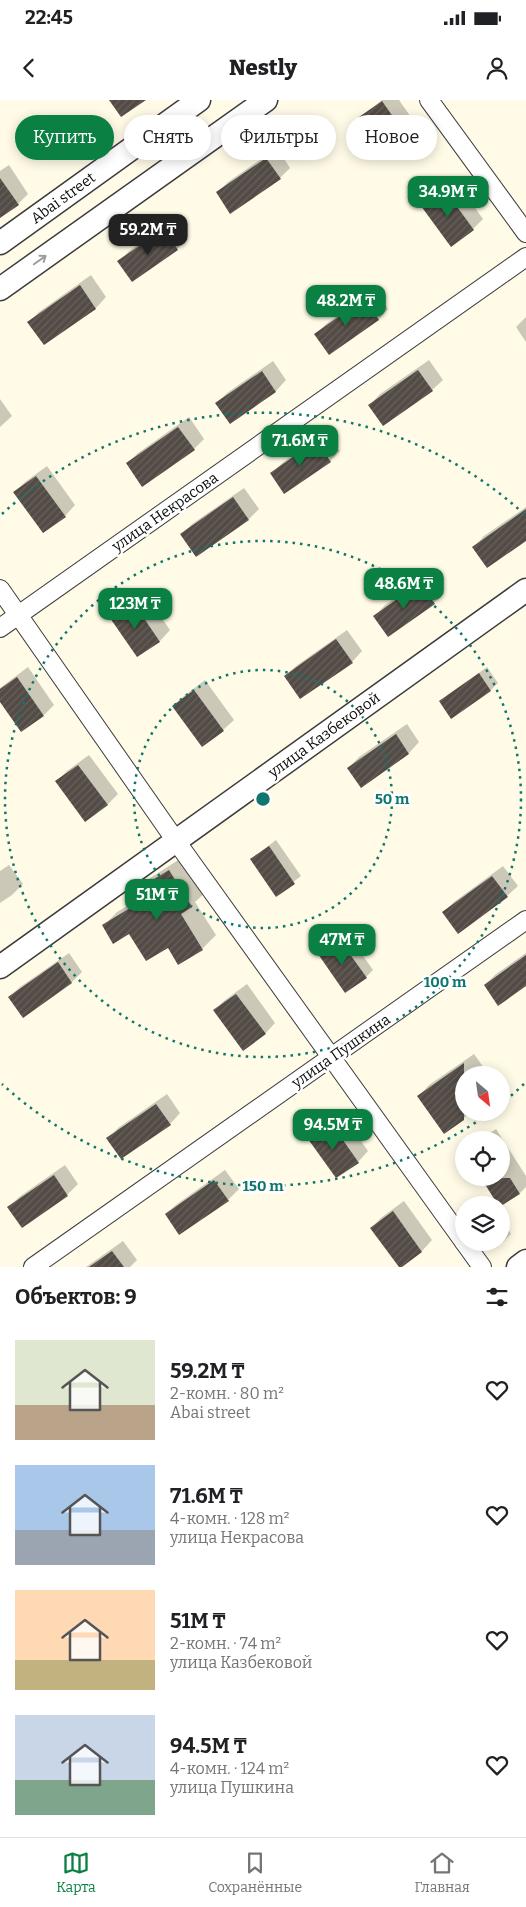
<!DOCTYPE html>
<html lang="ru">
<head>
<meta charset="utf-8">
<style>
	body { margin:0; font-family:Bitter,serif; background:#f6f6f6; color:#202124; height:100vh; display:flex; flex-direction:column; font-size:19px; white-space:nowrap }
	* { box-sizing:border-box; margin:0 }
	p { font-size:16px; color:#757577 }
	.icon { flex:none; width:28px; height:28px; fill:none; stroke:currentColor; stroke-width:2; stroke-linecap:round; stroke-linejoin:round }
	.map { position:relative; height:1167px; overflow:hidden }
	.side { display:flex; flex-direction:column; background:#fff; flex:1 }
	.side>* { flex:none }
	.guide { position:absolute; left:15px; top:15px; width:496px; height:45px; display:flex; gap:10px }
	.needle { width:32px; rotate:151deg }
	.buttons { position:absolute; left:455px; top:966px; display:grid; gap:10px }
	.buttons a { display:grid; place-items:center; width:55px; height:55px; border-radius:50%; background:#fff; box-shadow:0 2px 12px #0003; font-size:25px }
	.price { position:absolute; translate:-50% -42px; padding:0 11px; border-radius:10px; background:#0b8043; color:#fff; font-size:16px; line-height:32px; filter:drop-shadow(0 1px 2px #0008) }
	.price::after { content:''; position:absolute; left:50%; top:30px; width:15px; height:11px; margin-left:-8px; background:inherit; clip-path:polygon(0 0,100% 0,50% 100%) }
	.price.current { background:#222; color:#fff }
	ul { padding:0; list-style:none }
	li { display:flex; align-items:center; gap:15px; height:125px; padding:0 15px }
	li span { display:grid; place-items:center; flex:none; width:140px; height:100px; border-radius:0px; color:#555 }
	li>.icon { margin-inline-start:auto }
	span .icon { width:60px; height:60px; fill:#fffc; stroke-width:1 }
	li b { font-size:21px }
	h2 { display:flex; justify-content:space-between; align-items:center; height:60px; padding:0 15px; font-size:21px }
	.pill { padding:0 18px; border-radius:22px; background:#fff; box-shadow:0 2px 12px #0003; font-size:18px; line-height:45px }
	.pill.current { background:#0b8043; color:#fff }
	.status { display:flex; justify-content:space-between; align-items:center; height:35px; padding:0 25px; background:#fff; direction:ltr }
	.status svg { height:14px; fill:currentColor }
	header { display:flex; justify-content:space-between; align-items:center; height:65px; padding:0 15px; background:#fff; font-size:22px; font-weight:800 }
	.menu { display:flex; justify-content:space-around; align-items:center; height:70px; border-top:1px solid #e0e0e0; background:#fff; font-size:14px; color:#757577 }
	.menu a { display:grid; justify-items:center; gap:2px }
	.menu .current { color:#0b8043 }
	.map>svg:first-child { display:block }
	.shadow { fill:#0003 }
	.building { fill:url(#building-hatch) }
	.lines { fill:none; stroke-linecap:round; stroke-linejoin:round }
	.minor-casing { stroke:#3d3d3d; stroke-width:20 }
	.tertiary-casing { stroke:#3d3d3d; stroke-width:25 }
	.minor { stroke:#fff; stroke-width:18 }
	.tertiary { stroke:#fff; stroke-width:22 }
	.oneway { stroke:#9d9d9d }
	.ring { fill:none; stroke:#0f766e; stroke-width:2.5; stroke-dasharray:2.5 5 }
	.labels { text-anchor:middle; stroke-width:5; stroke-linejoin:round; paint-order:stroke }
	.street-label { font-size:15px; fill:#0a0a0a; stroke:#fff }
	.centre { fill:#0f766e; stroke:#fff; stroke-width:2.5 }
	.ring-label { font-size:15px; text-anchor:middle; font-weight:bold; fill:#0f766e; stroke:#fff; stroke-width:5; stroke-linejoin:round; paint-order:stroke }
</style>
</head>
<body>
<div class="status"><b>22:45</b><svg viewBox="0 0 49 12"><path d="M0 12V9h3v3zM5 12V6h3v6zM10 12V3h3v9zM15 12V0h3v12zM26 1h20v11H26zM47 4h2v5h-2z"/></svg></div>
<header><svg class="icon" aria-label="back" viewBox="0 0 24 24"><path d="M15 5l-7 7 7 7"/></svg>Nestly<svg class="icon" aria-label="person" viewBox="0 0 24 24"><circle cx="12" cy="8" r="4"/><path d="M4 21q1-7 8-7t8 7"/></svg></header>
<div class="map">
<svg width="526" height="1167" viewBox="0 0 526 1167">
	<defs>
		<pattern id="building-hatch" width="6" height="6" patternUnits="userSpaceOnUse" patternTransform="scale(1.25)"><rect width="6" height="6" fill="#534b45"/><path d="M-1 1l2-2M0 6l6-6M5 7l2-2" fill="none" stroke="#67605c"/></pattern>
	</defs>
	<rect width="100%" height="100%" fill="#fffbe7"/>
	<!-- shadow -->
	<g class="shadow">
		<polygon points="382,0 399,0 420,30 409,40 361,18"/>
		<polygon points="277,48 290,68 280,78 217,93 228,82"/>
		<polygon points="9,65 28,94 18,104 0,117 0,71"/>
		<polygon points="455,80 483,119 473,129 423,106 433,96"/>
		<polygon points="175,119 188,139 177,149 119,162 129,151"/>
		<polygon points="91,175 106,197 96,208 44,244 29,222 39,212"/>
		<polygon points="375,190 388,209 378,220 316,234 326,224"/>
		<polygon points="526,217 526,242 516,227"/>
		<polygon points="429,260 443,280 432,290 370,305 380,294"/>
		<polygon points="273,261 286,280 276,291 230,322 217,303 227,293"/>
		<polygon points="0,299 12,316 0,327"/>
		<polygon points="189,317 204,339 194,349 127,364 138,353"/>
		<polygon points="327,331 340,351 330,361 271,374 282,363"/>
		<polygon points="47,366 75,405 65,416 43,431 15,392 25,382"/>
		<polygon points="244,388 259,409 248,420 182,434 192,424"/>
		<polygon points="526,407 526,439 474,447 484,436"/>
		<polygon points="431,474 444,493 434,503 375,516 385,505"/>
		<polygon points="144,492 170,530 160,541 138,556 112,518 122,508"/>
		<polygon points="347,530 362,551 352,562 285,576 296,566"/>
		<polygon points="28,567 54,605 44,615 0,599 0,588"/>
		<polygon points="487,567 498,583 491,590 451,617 441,602 448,595"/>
		<polygon points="205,580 234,620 223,630 202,646 173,607 184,596"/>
		<polygon points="407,624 419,642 409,653 361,686 349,668 359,657"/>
		<polygon points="89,655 118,694 107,705 57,681 67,671"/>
		<polygon points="276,740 301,776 276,795 251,759"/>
		<polygon points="183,757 205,793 195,802 216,835 202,849 168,847 130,832 103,826 117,812 134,802 130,795 144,782"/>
		<polygon points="9,765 23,784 12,795 0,803 0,771"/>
		<polygon points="503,766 518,786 507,796 444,812 454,802"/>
		<polygon points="347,833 373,870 366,877 319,854"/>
		<polygon points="69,853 82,872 72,882 23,916 9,897 20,887"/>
		<polygon points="526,853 526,885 485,885 496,874"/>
		<polygon points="247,884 275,923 265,934 215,910 225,900"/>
		<polygon points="474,954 489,975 464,975 464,1012 472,1012 444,1032 419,996 429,985"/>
		<polygon points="167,994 180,1013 170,1024 108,1039 118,1028"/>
		<polygon points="342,1014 368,1051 358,1062 310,1039 320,1029"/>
		<polygon points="496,1029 526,1076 526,1087 520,1093 501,1105 482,1078 501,1078 501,1040 479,1040"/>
		<polygon points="65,1065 78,1084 67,1095 22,1126 9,1107 19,1097"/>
		<polygon points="225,1070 239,1089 228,1100 180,1134 166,1114 177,1104"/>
		<polygon points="404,1101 432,1140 422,1151 400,1167 371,1128 382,1117"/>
		<polygon points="501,1118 511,1134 504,1141 492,1148 489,1142 501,1142"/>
		<polygon points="123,1141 137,1160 130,1167 86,1167"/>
	</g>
	<!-- building -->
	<g class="building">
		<polygon points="109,0 146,0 121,17"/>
		<polygon points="382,1 410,41 387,57 359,17"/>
		<polygon points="266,58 281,79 230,114 216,92"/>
		<polygon points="0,78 19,105 0,118"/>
		<polygon points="444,89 474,130 451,147 421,106"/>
		<polygon points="164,129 178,150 132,182 117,161"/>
		<polygon points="80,185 96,209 44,245 27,222"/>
		<polygon points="364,199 379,220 329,255 314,234"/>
		<polygon points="418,270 433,291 383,326 368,305"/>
		<polygon points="262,271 276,292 230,324 215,303"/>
		<polygon points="178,327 195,350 142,387 126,363"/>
		<polygon points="316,341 331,362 284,394 270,373"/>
		<polygon points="36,376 66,417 43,433 13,392"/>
		<polygon points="233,397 249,420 196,457 180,434"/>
		<polygon points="526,409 526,441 487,468 472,447"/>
		<polygon points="420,483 435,504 388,537 373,516"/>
		<polygon points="133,502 160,542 137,557 110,518"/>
		<polygon points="336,539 353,563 300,599 284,576"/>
		<polygon points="479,573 491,591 451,619 439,601"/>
		<polygon points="17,577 44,616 21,632 0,602 0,589"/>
		<polygon points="194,590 224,631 202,647 172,606"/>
		<polygon points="396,634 409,654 361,688 347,668"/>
		<polygon points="78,665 108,705 85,722 55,681"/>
		<polygon points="269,746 295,784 276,797 250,759"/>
		<polygon points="169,770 192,807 181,814 203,850 178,865 168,848 146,861 129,834 113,844 102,825 135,805 128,795"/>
		<polygon points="492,776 508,797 458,834 442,812"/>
		<polygon points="339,839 367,878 345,893 318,854"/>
		<polygon points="526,855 526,886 498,906 484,885"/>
		<polygon points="58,862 72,883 23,918 8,897"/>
		<polygon points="236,894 266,934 243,951 213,910"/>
		<polygon points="464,963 464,1020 444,1034 417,996"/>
		<polygon points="156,1004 171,1025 121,1059 106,1038"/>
		<polygon points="331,1023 359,1063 336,1078 308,1039"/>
		<polygon points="54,1075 68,1096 22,1128 7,1107"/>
		<polygon points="481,1078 510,1078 520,1094 501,1106 498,1105"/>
		<polygon points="214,1080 229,1101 179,1135 165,1114"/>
		<polygon points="393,1111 422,1152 402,1167 399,1167 370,1128"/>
		<polygon points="112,1151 124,1167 89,1167"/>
	</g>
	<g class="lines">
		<defs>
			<g id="minor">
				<polyline points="429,0 526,133"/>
				<polyline points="0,489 176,741 464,1142"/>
				<polyline points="0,528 526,157"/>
				<polyline points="464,1142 482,1167"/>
				<polyline points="33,1167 526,820"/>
			</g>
			<g id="tertiary">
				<polyline points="0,143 199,0"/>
				<polyline points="0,189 266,0"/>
				<polyline points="0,867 526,490"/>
				<polyline points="518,1167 526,1161"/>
			</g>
		</defs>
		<!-- minor casing -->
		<use href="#minor" class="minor-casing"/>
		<!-- tertiary casing -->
		<use href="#tertiary" class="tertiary-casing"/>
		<!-- minor -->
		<use href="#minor" class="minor"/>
		<!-- tertiary -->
		<use href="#tertiary" class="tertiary"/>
	</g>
	<!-- one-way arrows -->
	<defs><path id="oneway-shaft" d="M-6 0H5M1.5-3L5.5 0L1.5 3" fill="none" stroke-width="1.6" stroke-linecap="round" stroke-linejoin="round" transform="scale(1.25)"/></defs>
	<use class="oneway" href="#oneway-shaft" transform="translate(40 160) rotate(-35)"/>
	<!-- distance rings -->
	<g class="ring">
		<circle cx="263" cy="699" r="129"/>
		<circle cx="263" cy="699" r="258"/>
		<path d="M524 984A387 387 0 0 1 501 1004M488 1014A387 387 0 0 1 2 984M2 414A387 387 0 0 1 524 414"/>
	</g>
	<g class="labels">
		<!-- street labels -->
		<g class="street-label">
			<text transform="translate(63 98) rotate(-36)" y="5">Abai street</text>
			<text transform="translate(165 412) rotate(-35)" y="5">улица Некрасова</text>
			<text transform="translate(324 635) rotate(-36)" y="5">улица Казбековой</text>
			<text transform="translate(341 951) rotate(-35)" y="5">улица Пушкина</text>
		</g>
	</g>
	<circle cx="263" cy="699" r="8" class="centre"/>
	<g class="ring-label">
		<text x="392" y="704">50 m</text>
		<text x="445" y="887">100 m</text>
		<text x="263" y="1091">150 m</text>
	</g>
</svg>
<div class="buttons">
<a><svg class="needle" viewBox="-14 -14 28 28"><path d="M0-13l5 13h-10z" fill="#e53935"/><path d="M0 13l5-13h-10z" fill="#757577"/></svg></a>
<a><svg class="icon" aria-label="locate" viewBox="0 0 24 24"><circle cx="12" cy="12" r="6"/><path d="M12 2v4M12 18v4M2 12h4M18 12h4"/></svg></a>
<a><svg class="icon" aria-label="layers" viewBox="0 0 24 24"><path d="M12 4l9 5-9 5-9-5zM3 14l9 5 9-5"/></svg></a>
</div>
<b class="price" style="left:448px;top:118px">34.9M ₸</b>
<b class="price current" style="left:148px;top:156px">59.2M ₸</b>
<b class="price" style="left:346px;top:227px">48.2M ₸</b>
<b class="price" style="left:300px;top:367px">71.6M ₸</b>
<b class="price" style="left:404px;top:510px">48.6M ₸</b>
<b class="price" style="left:135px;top:530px">123M ₸</b>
<b class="price" style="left:157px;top:821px">51M ₸</b>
<b class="price" style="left:342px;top:866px">47M ₸</b>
<b class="price" style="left:333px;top:1051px">94.5M ₸</b>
<div class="guide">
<a class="pill current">Купить</a>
<a class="pill">Снять</a>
<a class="pill">Фильтры</a>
<a class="pill">Новое</a>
</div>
</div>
<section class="side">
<h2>Объектов: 9<svg class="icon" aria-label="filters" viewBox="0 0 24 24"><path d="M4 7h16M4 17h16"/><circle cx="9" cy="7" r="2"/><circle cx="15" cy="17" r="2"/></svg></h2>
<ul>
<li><span style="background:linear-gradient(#dfe7d0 65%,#b9a48a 0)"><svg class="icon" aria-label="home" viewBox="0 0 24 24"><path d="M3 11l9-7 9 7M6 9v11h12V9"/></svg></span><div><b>59.2M ₸</b><p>2-комн. · 80 m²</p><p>Abai street</p></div><svg class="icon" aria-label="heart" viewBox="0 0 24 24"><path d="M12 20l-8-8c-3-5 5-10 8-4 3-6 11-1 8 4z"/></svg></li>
<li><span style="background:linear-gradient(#a9c7e8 65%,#9aa5b1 0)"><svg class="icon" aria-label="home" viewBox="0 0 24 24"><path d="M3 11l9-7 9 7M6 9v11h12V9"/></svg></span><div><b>71.6M ₸</b><p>4-комн. · 128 m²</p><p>улица Некрасова</p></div><svg class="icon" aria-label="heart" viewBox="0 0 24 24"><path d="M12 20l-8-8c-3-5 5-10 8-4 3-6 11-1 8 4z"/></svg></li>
<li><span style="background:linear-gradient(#ffd9b3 70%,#c2b280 0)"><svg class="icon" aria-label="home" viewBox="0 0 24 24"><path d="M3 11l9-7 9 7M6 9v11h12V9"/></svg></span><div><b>51M ₸</b><p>2-комн. · 74 m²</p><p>улица Казбековой</p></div><svg class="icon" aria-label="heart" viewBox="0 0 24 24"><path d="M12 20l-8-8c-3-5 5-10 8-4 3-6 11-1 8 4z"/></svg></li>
<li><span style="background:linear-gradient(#c9d6e8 65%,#7fa58c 0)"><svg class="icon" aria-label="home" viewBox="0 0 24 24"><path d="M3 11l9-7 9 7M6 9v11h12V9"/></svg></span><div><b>94.5M ₸</b><p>4-комн. · 124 m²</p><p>улица Пушкина</p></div><svg class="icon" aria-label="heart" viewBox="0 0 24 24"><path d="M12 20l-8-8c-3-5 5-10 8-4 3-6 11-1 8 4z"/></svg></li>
</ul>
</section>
<nav class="menu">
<a class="current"><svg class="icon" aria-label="map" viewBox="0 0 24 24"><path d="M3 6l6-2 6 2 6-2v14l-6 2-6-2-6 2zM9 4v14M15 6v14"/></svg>Карта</a>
<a><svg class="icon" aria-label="saved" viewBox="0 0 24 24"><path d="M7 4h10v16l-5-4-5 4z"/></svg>Сохранённые</a>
<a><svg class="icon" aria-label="home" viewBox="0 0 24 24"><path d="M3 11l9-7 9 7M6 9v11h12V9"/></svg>Главная</a>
</nav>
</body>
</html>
